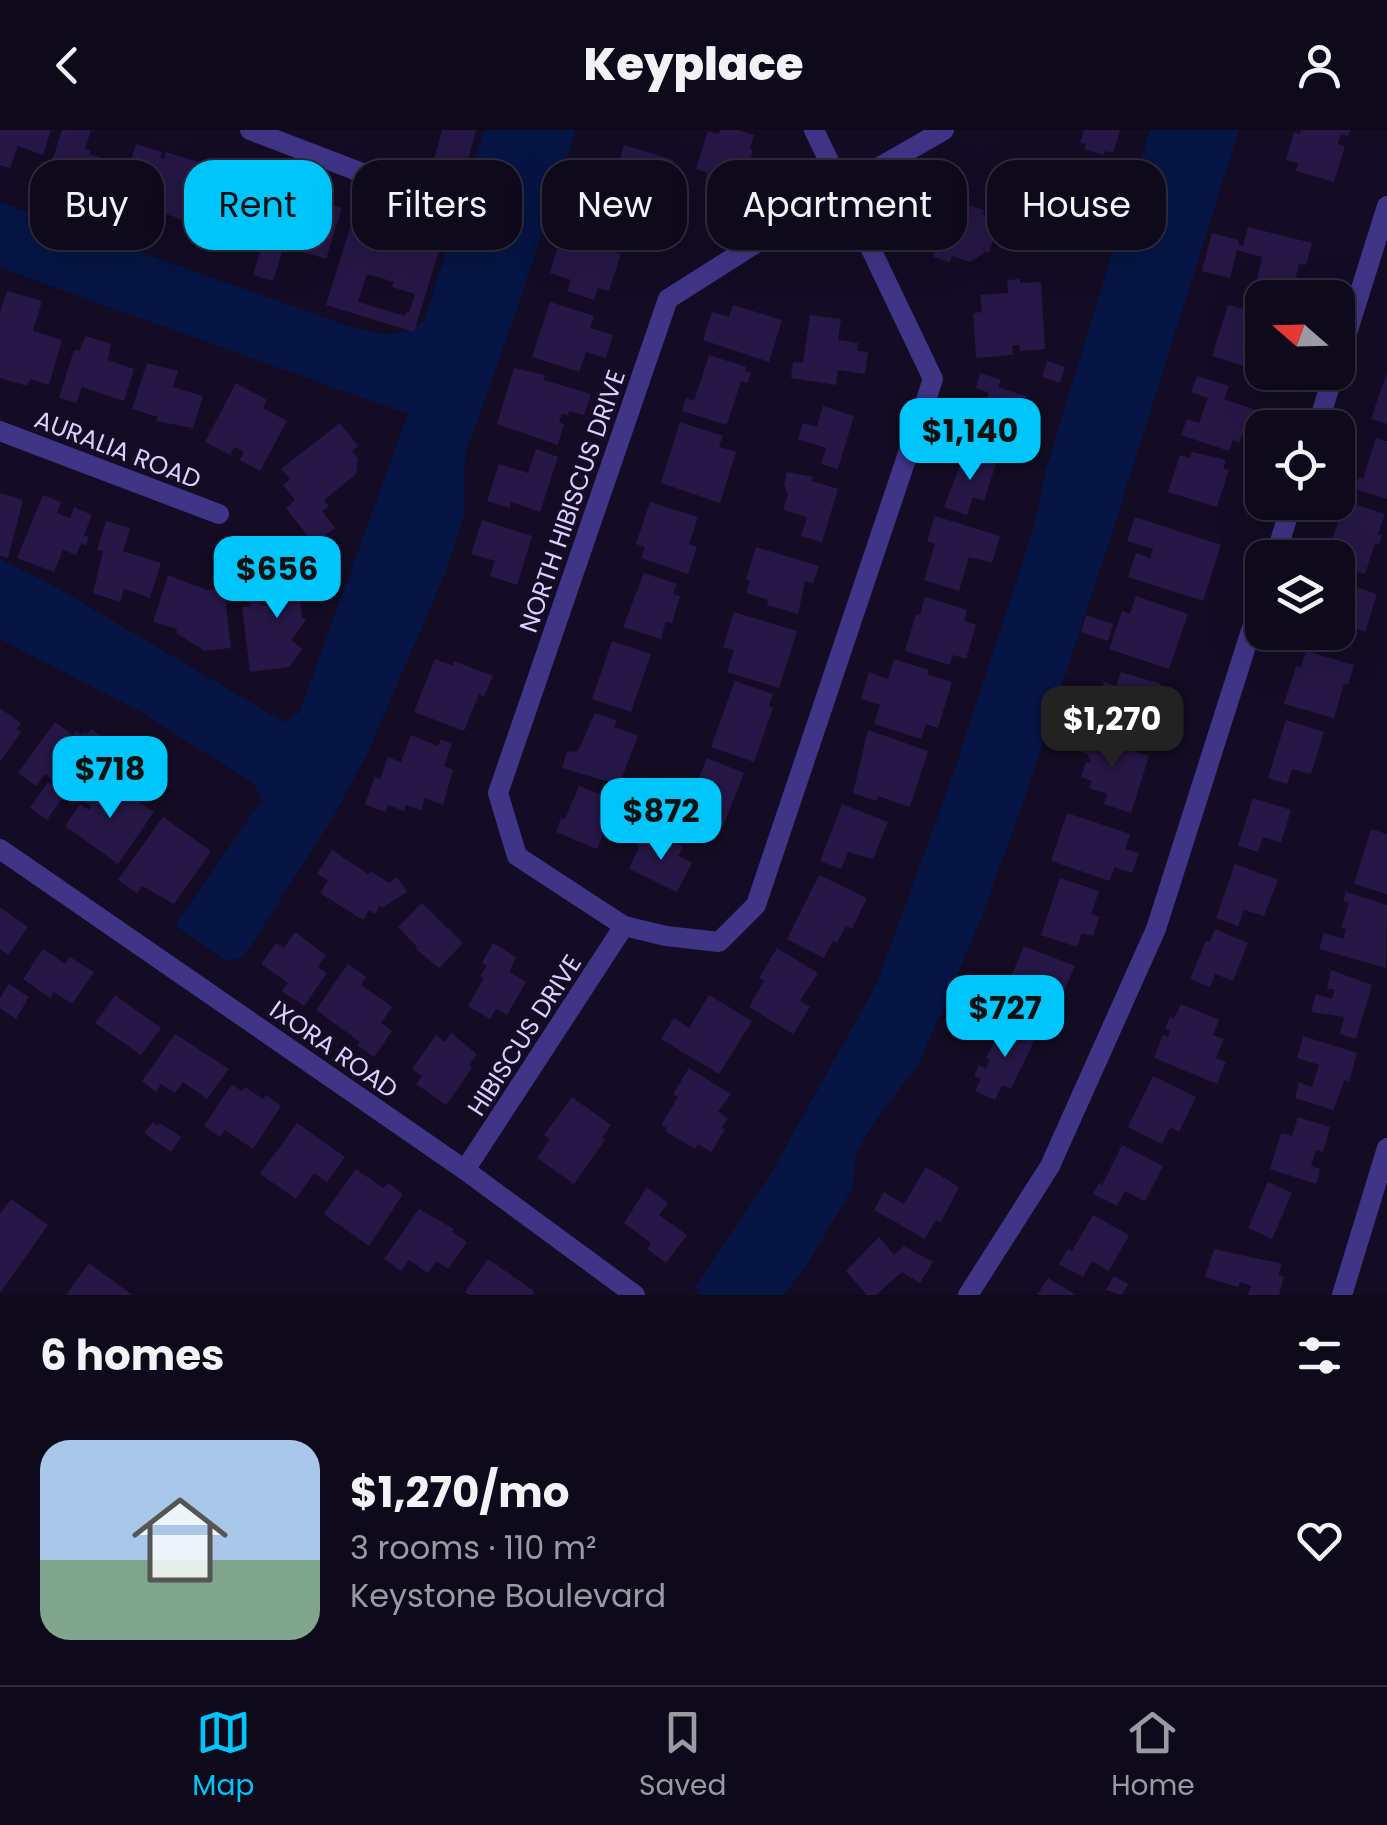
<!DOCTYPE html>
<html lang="en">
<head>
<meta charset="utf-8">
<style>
	body { margin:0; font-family:Poppins,sans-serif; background:#1c1728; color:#f1f3f6; height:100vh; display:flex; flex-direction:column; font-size:38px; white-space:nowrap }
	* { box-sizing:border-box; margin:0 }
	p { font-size:32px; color:#9b9aa3 }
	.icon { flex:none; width:55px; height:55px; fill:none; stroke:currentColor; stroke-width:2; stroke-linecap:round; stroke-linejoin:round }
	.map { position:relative; height:1165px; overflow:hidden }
	.panel { display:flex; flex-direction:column; background:#0e091b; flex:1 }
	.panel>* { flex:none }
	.guide { position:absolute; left:30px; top:30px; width:1328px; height:90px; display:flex; gap:20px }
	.needle { width:65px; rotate:290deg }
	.buttons { position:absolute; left:1245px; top:150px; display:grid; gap:20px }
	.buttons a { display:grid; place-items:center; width:110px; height:110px; border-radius:20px; background:#0e091b; box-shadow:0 10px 40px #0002,0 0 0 2px #2e2a3a; font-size:50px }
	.price { position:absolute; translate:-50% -85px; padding:0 22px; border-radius:20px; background:#00c5fa; color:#111; font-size:32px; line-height:65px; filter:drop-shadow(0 2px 5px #0008) }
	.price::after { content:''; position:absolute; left:50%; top:60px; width:30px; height:22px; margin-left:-15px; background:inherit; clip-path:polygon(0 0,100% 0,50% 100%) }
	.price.selected { background:#222; color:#fff }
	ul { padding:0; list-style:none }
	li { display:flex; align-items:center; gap:30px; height:250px; padding:0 40px }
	li span { display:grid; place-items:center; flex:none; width:280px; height:200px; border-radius:30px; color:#555 }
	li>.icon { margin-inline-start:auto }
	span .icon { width:120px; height:120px; fill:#fffc; stroke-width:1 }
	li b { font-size:42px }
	h2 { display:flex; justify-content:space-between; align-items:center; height:120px; padding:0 40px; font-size:42px }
	.chip { padding:0 35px; border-radius:30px; background:#0e091b; box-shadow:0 10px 40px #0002,0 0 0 2px #2e2a3a; font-size:35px; line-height:90px }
	.chip.selected { background:#00c5fa; color:#111 }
	header { display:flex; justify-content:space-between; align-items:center; height:130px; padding:0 40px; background:#0e091b; font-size:45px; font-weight:800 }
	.tabs { display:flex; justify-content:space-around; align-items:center; height:140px; border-top:2px solid #2e2a3a; background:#0e091b; font-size:28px; color:#9b9aa3 }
	.tabs a { display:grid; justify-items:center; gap:5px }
	.tabs .selected { color:#00c5fa }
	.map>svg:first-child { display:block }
	.water { fill:#061544 }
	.building { fill:#261746; fill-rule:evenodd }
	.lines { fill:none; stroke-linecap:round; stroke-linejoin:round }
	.street { stroke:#403487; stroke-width:20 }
	.labels { text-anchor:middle; stroke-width:10; stroke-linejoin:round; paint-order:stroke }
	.street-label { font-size:25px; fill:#dacfff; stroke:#130c24 }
</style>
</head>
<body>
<header><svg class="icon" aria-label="back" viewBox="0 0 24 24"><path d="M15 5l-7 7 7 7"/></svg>Keyplace<svg class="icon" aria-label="person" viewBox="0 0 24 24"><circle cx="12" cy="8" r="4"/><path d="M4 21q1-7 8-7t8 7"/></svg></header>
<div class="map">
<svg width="1387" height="1165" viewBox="0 0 1387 1165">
	<rect width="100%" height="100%" fill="#130c24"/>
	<!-- water -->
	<g class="water">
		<path d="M 484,0 L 576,0 L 515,185 L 465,325 L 464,385 L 446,441 L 369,620 L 333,687 L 244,826 L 227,832 L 175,795 L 261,671 L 253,653 L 139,581 L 0,509 L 0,429 L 49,453 L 284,592 L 299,583 L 408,284 L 0,138 L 0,72 L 345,195 C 376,204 397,211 424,191 Z"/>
		<polygon points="1150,0 1239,0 1114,397 1025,667 981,789 919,934 874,992 857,1022 852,1059 808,1133 784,1165 701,1165 695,1157 766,1052 877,853 955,639 1035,393 1046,339"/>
	</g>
	<!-- building -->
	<g class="building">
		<polygon points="0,0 51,0 43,25 18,16 10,38 0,35"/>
		<polygon points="62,0 91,0 85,19 91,21 89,24 120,34 110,66 81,57 78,66 44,56"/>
		<polygon points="442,0 476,0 455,80 423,70"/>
		<polygon points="720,0 739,0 754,5 750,19 753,20 740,63 705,52 707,43 696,39 708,1 719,4"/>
		<polygon points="1084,0 1120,0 1113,23 1105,21 1103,25 1084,19 1086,14 1080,13"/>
		<polygon points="1301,0 1350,0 1348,6 1341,4 1338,14 1345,16 1334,52 1296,41 1298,33 1286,30 1294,2 1300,4"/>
		<polygon points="136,14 162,22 160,28 164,29 166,22 198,32 181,89 153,80 150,88 116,78"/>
		<polygon points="624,15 673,30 670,41 678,44 673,59 665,56 660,72 678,77 671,102 615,85 621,63 611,60"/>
		<polygon points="1033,28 1037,35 1047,29 1070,73 1043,87 1059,99 1042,107 1024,93 1018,82 1004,90 985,54"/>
		<polygon points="208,37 242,48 237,64 245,66 250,50 270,56 258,95 244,91 236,117 211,109 220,82 196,74"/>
		<polygon points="280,58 342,78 326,129 284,116 273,151 253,145"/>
		<polygon points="942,67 984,80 983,84 993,97 990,106 994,107 989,123 986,122 970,132 952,126 950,132 933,127 935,121 921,117 926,100 931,102"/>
		<path d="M 353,88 L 389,99 L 396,93 L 406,96 L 407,101 L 442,111 L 414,202 L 326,175 ZM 367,144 L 394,152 L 392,157 L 415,164 L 409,183 L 406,182 L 405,186 L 358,172 Z"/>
		<polygon points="1248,97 1312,113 1306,135 1299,134 1296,147 1304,149 1300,168 1280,168 1257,162 1255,157 1262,127 1237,120 1230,148 1202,141 1212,103 1239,110 1238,114 1243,116"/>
		<polygon points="571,108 621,124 609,161 598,158 594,170 567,161 571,150 550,143 557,119 567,122"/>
		<polygon points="1020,149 1020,153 1041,152 1045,219 1020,221 1019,215 1012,215 1013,225 976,228 973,183 982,182 980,165 1008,163 1007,150"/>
		<polygon points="7,161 42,171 33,201 62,210 49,255 30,249 27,256 0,248 0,183"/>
		<polygon points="550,172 594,186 590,198 613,205 606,228 586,222 579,242 532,227"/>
		<polygon points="733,175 782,190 769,232 703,210 712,182 729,187"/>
		<polygon points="1228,175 1262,183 1262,224 1257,240 1212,226"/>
		<polygon points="810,185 841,189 838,210 858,213 857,221 868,222 865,244 838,240 836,255 791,248 793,232 803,233"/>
		<polygon points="86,206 111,214 108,230 134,239 124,271 82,257 76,273 59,268 74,220 79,221"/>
		<polygon points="709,225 746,237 745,241 751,243 747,253 741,251 727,295 682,281 686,268 694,271"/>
		<polygon points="1047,231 1065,237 1060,253 1042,247"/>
		<polygon points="147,233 178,241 173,257 203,266 193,298 156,291 158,287 132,279"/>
		<polygon points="514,238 545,245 544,250 591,264 584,285 569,281 568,285 562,284 559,292 564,294 558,315 497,294"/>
		<polygon points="1387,242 1387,294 1371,289"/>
		<polygon points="980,243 1001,250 998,257 1026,266 1020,286 1034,290 1024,323 1015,321 1013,326 1000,322 1002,316 962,304 967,288 974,290 981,268 987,270 989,263 976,258"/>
		<polygon points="1197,246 1229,256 1224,269 1256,280 1247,307 1242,305 1239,313 1233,310 1229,321 1181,305 1187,289 1199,293 1208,268 1191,262"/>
		<polygon points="236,253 267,270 263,278 287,291 260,341 240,330 244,322 235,317 230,325 205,312"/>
		<polygon points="823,276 854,286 838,339 821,334 826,318 798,309 803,293 817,297"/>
		<polygon points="680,292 723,306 719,317 736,322 720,373 661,353"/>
		<polygon points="340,293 358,316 352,321 358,329 356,344 324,370 329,376 322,381 335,398 314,414 286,378 295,370 283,355 290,349 281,339"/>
		<polygon points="1376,308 1387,311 1387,369 1355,359 1359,347 1363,349"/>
		<polygon points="536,319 558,327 540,382 511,372 510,378 487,371 499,334 528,343"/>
		<polygon points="1192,322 1226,330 1223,338 1229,340 1217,377 1168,362 1180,325 1190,328"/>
		<polygon points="965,323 996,333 984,371 973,367 967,385 944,377"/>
		<polygon points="787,342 813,347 812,351 838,359 822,412 801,406 807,387 783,380 788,364 784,355"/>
		<polygon points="0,363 23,370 8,428 0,426"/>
		<polygon points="43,365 61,372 57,383 70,388 74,377 92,385 84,405 89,407 86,416 81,413 76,425 63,420 54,442 17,428"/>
		<polygon points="1345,371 1385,384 1378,404 1382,405 1379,414 1375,413 1365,444 1338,435 1338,428 1326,428"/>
		<polygon points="650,372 698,387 689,414 697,417 688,444 641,428 645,417 636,414"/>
		<polygon points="935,386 1000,406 992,433 969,427 959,461 924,450 935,414 927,411"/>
		<polygon points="1135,387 1221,415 1203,471 1128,447 1136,423 1150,428 1153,419 1127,411"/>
		<polygon points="482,390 532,406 517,455 490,446 495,431 471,424"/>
		<polygon points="106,391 130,398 123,421 161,433 150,468 124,459 120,472 93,463 103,421 97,420"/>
		<polygon points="756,417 819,436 813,453 805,451 798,484 767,475 768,470 746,463 750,450 746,449"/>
		<polygon points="306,426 310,452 298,454 302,487 306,490 291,510 303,519 289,537 250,542 242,477 252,476 245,470 249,464 262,475 274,474 272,457 284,455 281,429"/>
		<polygon points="644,443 677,454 673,464 680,466 672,493 666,491 661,509 623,497"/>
		<polygon points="168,445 207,460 224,458 231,518 205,521 176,503 177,499 153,492"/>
		<polygon points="1338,451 1377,464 1365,502 1354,498 1348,516 1316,506 1317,502 1338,502"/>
		<polygon points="1136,466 1188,484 1169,539 1109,519 1122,481 1130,484"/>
		<polygon points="925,467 967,480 964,491 976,495 966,529 953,525 950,535 905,521 916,484 920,485"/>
		<polygon points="734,482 797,501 779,558 727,542 734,520 723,517"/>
		<polygon points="1086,485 1113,494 1108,511 1081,502"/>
		<polygon points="612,511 651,524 631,582 592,569"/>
		<polygon points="1306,521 1354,535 1348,555 1344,554 1334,588 1284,574 1296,536 1301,537"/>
		<polygon points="435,529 453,536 454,531 493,546 484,567 479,564 464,601 414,582"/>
		<polygon points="894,529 929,540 928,545 952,552 938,598 926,594 921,609 874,594 880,575 861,569 869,542 888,549"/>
		<polygon points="1121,542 1161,554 1148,593 1153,594 1148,609 1125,602 1130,585 1097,574 1104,552 1116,556"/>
		<polygon points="735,551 773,564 769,576 773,578 754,632 711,617"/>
		<polygon points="0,578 21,593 16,599 21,602 0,632"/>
		<polygon points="595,583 617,591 614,597 638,606 619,655 562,638 567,622 578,621"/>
		<polygon points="1286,590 1324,602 1311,644 1292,639 1287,654 1268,648"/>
		<polygon points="55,592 73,605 76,601 82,605 84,602 87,604 91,599 109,612 72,664 45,644 36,656 18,643"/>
		<polygon points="868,600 928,621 910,677 878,666 876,671 853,663"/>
		<polygon points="1074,603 1149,626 1131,683 1104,674 1107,664 1089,658 1092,651 1081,647 1086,632 1091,633 1087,624 1070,618"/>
		<polygon points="411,605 438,616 441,609 452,614 444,636 453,640 443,675 425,668 421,680 406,675 404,681 388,675 385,682 365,674 375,647 380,649 388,627 401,632"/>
		<polygon points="707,628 744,643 721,701 684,687 690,670 675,664 681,649 696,655"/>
		<polygon points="99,650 118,664 121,659 154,682 118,734 65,696 80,674 89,680 91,676 84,671"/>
		<polygon points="48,652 65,664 47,690 30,678"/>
		<polygon points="579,656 617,671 597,719 556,702 561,688 565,689"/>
		<polygon points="1253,668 1291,680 1281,713 1263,707 1258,722 1238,716"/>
		<polygon points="842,674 888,692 873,729 848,722 841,739 820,731"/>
		<polygon points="1067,683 1130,704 1125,719 1139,723 1132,743 1114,737 1110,751 1051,731"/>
		<polygon points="163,687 211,721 174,774 142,756 137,763 118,750"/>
		<polygon points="1371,699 1387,704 1387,764 1354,754"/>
		<polygon points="640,707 661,717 666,708 683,717 678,726 692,733 677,762 629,739 639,717 636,715"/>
		<polygon points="332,720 368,744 371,741 389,753 397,747 407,762 382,778 380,775 375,784 369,780 363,790 320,763 328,750 317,744"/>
		<polygon points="1235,734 1278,750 1264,786 1244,780 1238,796 1216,788"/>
		<polygon points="819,745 867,768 852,799 846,796 837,813 833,810 824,828 787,809"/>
		<polygon points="1060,748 1099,761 1091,784 1099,787 1093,806 1082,803 1077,817 1041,805"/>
		<polygon points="1346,762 1387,775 1386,838 1319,819 1324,803 1343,809 1346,799 1341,798 1349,773 1343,771"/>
		<polygon points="422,773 463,813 439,838 416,819 417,817 398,797"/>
		<polygon points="0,777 28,797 8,825 0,819"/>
		<polygon points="1215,799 1248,813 1233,851 1215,844 1210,857 1190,849 1206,811 1210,812"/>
		<polygon points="295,802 326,825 318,837 327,843 304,876 282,861 288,853 261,834 276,813 284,818"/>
		<polygon points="493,813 516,827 510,842 526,852 507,885 496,879 490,889 468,876 484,848 480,846 487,836 482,833"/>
		<polygon points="1024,816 1075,836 1057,876 1061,878 1055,892 1010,869 1017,853 1010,849"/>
		<polygon points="777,818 818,843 800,871 810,877 793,904 749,877 764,851 759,848"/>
		<polygon points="43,819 65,834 70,827 94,842 72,874 54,862 50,868 23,849"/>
		<polygon points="348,834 366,847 361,855 392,877 381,893 392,901 374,927 357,915 360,912 316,880"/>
		<polygon points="1331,840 1372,855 1356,909 1340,904 1344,887 1311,882 1316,864 1332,869 1335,860 1327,858"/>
		<polygon points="9,854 29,867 16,889 0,878 0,868"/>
		<polygon points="115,865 161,898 141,925 95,893"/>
		<polygon points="709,865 752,891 719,944 661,909 674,888 689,898"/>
		<polygon points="1181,874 1219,890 1213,905 1224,909 1216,928 1226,932 1217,954 1154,928 1163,905 1168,907 1170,901 1165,899 1170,887 1174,889"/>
		<polygon points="1005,890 1037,905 1011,959 1002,955 995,970 975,961 981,949 974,946 979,935 986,939 990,930 986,928"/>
		<polygon points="451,903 477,924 469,936 472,938 446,975 416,954 422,946 412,939 436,905 445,912"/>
		<polygon points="175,904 229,939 207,969 183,952 175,963 161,954 156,962 142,951"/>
		<polygon points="1303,906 1357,923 1349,952 1345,950 1333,980 1295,968 1299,952 1312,957 1319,935 1297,928"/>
		<polygon points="689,938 731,964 718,982 728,988 722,998 725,1000 711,1022 698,1014 695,1019 665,1001 667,998 661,995 678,967 673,964"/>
		<polygon points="1153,946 1196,967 1179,1002 1170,997 1162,1014 1128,997"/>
		<polygon points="232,954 242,961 245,957 263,969 266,965 281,976 253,1019 225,1000 220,1007 204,996"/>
		<polygon points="572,967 611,995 602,1008 605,1010 574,1054 537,1028 550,1009 544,1005"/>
		<polygon points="1298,987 1330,997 1323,1022 1316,1020 1311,1036 1320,1039 1316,1054 1270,1039 1281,1003 1292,1006"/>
		<polygon points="153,992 158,996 160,993 181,1007 171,1022 144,1003"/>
		<polygon points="297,993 345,1027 327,1052 314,1043 296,1069 260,1044"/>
		<polygon points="1122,1015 1163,1036 1145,1071 1125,1061 1117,1076 1093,1064 1099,1053 1102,1055"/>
		<polygon points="926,1037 959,1057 941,1092 936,1090 925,1109 874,1080 884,1062 904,1074"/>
		<polygon points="356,1039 383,1058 388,1053 403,1064 369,1116 324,1084"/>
		<polygon points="1268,1052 1292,1063 1272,1109 1248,1098"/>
		<polygon points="647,1057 668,1073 659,1085 687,1105 666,1133 647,1119 651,1113 624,1093"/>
		<polygon points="11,1069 48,1095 0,1163 0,1084"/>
		<polygon points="419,1079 454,1099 452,1102 467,1112 448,1139 436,1131 428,1143 409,1130 401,1141 384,1129"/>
		<polygon points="1093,1085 1129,1105 1109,1141 1092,1131 1083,1147 1059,1134 1068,1119 1072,1121"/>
		<polygon points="879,1107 894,1125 904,1116 933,1132 920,1153 902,1142 876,1165 867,1165 846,1141"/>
		<polygon points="1214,1119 1282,1134 1278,1145 1284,1147 1279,1165 1248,1165 1251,1156 1240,1152 1238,1157 1205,1147"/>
		<polygon points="488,1129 534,1161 532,1165 469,1165 465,1162"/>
		<polygon points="89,1133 132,1165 66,1165"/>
		<polygon points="1114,1146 1128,1154 1122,1165 1106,1160"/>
		<polygon points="1048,1148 1076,1165 1037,1165"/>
	</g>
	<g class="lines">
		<!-- street -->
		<g class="street">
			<polyline points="250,0 399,57"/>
			<polyline points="814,0 933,249 756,775 719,812 666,806 624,796 517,726 498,663 668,169 843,58 944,0"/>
			<polyline points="1338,232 1387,76"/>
			<polyline points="1317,298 1334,242"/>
			<polyline points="0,301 219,384"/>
			<polyline points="1275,428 1292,372"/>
			<polyline points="0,719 465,1040 635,1165"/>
			<polyline points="465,1040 624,796"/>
			<polyline points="968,1165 1050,1036 1156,799 1262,466"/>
			<polyline points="1342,1165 1387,1018"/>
		</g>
	</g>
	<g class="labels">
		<!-- street labels -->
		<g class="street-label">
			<text transform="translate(118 319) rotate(21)" y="9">AURALIA ROAD</text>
			<text transform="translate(572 371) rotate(-71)" y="9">NORTH HIBISCUS DRIVE</text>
			<text transform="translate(524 905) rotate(-57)" y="9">HIBISCUS DRIVE</text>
			<text transform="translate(334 919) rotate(35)" y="9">IXORA ROAD</text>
		</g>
	</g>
</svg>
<div class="buttons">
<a><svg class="needle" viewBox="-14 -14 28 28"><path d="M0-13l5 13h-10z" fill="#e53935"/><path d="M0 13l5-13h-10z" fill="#9b9aa3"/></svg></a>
<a><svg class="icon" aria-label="locate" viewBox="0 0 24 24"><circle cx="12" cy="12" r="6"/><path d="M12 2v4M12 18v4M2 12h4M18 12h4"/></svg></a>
<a><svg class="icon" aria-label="layers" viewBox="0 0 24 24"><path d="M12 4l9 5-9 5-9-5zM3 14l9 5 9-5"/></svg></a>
</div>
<b class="price" style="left:970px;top:353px">$1,140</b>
<b class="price" style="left:277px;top:491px">$656</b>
<b class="price selected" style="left:1112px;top:641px">$1,270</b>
<b class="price" style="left:110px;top:691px">$718</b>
<b class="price" style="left:661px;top:733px">$872</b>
<b class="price" style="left:1005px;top:930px">$727</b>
<div class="guide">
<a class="chip">Buy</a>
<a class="chip selected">Rent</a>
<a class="chip">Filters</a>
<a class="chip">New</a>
<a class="chip">Apartment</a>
<a class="chip">House</a>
</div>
</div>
<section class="panel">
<h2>6 homes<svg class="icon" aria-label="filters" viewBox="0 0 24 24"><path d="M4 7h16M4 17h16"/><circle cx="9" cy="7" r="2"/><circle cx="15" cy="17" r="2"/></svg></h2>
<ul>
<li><span style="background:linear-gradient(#a9c7e8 60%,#7fa58c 0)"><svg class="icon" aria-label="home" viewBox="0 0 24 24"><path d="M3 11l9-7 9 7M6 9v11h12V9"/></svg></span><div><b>$1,270/mo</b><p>3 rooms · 110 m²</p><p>Keystone Boulevard</p></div><svg class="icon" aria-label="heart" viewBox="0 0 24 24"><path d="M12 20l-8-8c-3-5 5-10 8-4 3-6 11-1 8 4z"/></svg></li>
</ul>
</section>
<nav class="tabs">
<a class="selected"><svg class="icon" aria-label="map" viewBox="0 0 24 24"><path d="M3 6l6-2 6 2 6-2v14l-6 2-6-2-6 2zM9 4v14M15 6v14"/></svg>Map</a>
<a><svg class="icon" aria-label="saved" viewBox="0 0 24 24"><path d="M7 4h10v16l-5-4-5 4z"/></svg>Saved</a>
<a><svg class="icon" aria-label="home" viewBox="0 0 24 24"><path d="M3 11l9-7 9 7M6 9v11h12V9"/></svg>Home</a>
</nav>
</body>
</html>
